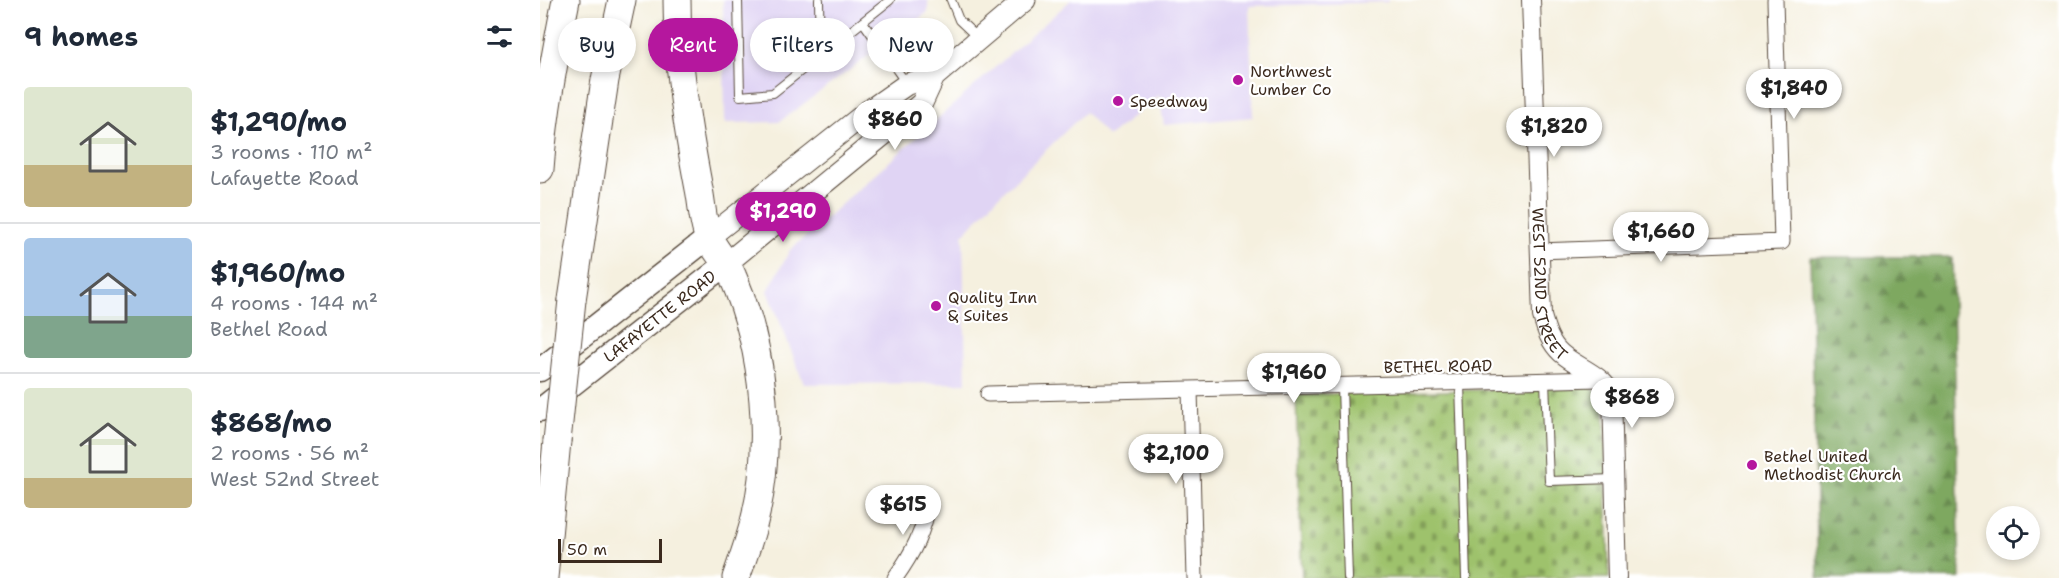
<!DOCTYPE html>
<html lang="en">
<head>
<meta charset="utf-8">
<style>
	body { margin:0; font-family:"Shantell Sans",sans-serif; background:#f2f2f3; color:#1f2937; height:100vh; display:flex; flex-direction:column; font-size:22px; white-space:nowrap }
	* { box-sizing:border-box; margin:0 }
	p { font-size:20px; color:#747a83 }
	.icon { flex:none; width:33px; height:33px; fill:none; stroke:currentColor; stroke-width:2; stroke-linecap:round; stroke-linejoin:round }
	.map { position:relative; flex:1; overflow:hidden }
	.drawer { display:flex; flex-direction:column; background:#fff; width:540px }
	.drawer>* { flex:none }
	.guide { position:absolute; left:18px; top:18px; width:570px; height:54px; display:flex; gap:12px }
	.tools { position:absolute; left:1446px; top:506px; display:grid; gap:12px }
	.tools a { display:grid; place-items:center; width:54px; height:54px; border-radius:50%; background:#fff; box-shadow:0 3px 9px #0003; font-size:30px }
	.scale { position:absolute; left:18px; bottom:15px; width:104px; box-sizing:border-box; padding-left:6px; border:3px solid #3b2a1e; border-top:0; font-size:16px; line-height:21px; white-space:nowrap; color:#3b2a1e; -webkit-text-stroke:4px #fff; paint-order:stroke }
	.price { position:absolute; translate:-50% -51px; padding:0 14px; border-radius:21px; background:#fff; color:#222; font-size:20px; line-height:39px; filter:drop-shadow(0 2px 3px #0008) }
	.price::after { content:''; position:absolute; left:50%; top:36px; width:18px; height:14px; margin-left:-9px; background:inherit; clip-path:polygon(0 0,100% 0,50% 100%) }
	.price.selected { background:#b5179e; color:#fff }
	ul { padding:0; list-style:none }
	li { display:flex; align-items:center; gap:18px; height:150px; padding:0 24px }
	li+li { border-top:2px solid #e0e1e3 }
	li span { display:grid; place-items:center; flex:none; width:168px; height:120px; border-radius:6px; color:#555 }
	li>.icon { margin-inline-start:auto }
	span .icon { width:72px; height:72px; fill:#fffc; stroke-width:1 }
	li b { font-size:26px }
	h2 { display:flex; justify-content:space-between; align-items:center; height:72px; padding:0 24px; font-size:26px }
	.pill { padding:0 21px; border-radius:27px; background:#fff; box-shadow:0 3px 9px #0003; font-size:21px; line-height:54px }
	.pill.selected { background:#b5179e; color:#fff }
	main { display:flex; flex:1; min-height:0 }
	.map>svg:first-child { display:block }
	.built { fill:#e0d4f4 }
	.forest { fill:url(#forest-firs); stroke:#5c693f; stroke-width:1.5 }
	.cemetery { fill:url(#cemetery-stones); stroke:#6c7645; stroke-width:1.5 }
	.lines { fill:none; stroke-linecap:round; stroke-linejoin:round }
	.service-casing { stroke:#57483b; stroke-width:10 }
	.minor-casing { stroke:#57483b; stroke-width:17 }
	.tertiary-casing { stroke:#57483b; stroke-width:20 }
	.secondary-casing { stroke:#57483b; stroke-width:23 }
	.primary-casing { stroke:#57483b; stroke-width:25 }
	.motorway-casing { stroke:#57483b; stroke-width:29 }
	.service { stroke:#fff; stroke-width:8 }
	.minor { stroke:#fff; stroke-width:15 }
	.tertiary { stroke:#fff; stroke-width:18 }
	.secondary { stroke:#fff; stroke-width:21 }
	.primary { stroke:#fff; stroke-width:22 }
	.motorway { stroke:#fff; stroke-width:27 }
	.motorway-bridge-casing { stroke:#57483b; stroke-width:29; stroke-linecap:butt }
	.motorway-bridge { stroke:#fff; stroke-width:27 }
	.poi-dot { fill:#b5179e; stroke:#fff; stroke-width:2 }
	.labels { text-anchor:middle; stroke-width:4.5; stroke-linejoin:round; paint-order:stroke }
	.poi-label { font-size:16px; fill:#3b2a1e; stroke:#fff; text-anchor:start }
	.street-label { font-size:16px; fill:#3b2a1e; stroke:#fff }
</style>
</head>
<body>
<main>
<section class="drawer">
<h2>9 homes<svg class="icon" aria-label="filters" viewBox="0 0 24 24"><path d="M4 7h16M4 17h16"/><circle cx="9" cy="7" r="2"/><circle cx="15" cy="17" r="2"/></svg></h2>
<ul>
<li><span style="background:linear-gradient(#dfe7d0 65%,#c2b280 0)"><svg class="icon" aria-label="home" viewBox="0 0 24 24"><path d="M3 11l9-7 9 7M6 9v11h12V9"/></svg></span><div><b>$1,290/mo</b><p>3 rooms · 110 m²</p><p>Lafayette Road</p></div></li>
<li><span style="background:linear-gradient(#a9c7e8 65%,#7fa58c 0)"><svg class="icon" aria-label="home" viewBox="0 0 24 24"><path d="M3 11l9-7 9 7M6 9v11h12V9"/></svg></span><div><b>$1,960/mo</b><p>4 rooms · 144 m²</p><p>Bethel Road</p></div></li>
<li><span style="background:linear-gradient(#dfe7d0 75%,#c2b280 0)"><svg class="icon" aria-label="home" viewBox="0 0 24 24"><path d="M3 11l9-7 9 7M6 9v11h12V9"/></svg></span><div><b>$868/mo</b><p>2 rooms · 56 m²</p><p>West 52nd Street</p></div></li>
</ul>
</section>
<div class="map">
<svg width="1519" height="578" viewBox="0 0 1519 578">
	<defs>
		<pattern id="forest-firs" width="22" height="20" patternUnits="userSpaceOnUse" patternTransform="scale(1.5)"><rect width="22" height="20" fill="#7ea860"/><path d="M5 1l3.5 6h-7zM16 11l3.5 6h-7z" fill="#68894f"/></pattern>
		<pattern id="cemetery-stones" width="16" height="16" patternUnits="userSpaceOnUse" patternTransform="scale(1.5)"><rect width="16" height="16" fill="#9ec26c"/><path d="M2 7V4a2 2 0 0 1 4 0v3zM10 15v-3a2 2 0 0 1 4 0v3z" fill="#829e58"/></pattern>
	</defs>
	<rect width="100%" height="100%" fill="#fff"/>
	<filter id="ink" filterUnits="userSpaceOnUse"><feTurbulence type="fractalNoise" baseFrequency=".0167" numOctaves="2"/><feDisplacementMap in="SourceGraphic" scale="12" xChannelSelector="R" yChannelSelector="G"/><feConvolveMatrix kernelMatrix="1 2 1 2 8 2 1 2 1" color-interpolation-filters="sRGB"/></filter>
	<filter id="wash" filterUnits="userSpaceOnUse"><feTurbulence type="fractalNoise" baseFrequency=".008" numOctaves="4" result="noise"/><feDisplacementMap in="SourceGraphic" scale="24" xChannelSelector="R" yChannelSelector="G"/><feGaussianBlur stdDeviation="1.35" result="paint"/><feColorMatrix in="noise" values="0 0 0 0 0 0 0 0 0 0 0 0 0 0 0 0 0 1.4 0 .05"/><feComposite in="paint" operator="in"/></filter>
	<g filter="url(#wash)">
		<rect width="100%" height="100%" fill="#f5f0df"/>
		<!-- built -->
		<g class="built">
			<polygon points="183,0 388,0 388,12 239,122 185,123"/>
			<polygon points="531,0 848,0 848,2 709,6 713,117 624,125 619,95 568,137 545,112 455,200 423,235 426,383 264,384 228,291 250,250"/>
		</g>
		<!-- forest -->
		<polygon class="forest" points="1270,257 1412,257 1420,578 1278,578"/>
		<!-- cemetery -->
		<polygon class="cemetery" points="1050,387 1064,398 1069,578 762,578 756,395"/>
	</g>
	<g filter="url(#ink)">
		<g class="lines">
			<defs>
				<g id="service">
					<polyline points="198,0 200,96 233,93 350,0"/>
					<polyline points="279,0 280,56"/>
					<polyline points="411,0 419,20 438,38"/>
					<polyline points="323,22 366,83"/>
					<polyline points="1005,381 1009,481 1075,479"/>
					<polyline points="920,383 926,578"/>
					<polyline points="802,386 808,578"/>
				</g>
				<g id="minor">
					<polyline points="999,251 1242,242 1235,0"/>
					<polyline points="650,390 655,578"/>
					<polyline points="448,394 1060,379"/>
					<path d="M 355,578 C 373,553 384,531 389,501"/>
				</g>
				<g id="tertiary">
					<path id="s1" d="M 991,0 L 1002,316 C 1006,330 1010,343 1021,353 C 1038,368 1061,373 1072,394 L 1077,578"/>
				</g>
				<g id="secondary">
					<polyline points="168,238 327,112 367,84 394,77"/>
					<polyline points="187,263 382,103 394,77 485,0"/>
				</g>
				<g id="primary">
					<polyline points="0,370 168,238"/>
					<path id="s2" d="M 0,410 L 187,263"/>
				</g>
				<g id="motorway">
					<path d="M 137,0 C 137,64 147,126 159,189 C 162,203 163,227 169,238 C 176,252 187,262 193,277 C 225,351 234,448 213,526 C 208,544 202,561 196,578"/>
					<path d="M 0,169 C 4,112 15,56 26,0"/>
					<polyline points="32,300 65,80 82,0"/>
					<polyline points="4,578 17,441"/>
				</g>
			</defs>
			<!-- service casing -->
			<use href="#service" class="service-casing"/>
			<!-- minor casing -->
			<use href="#minor" class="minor-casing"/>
			<!-- tertiary casing -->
			<use href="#tertiary" class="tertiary-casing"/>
			<!-- secondary casing -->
			<use href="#secondary" class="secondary-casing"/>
			<!-- primary casing -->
			<use href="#primary" class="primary-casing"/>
			<!-- motorway casing -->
			<use href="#motorway" class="motorway-casing"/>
			<!-- service -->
			<use href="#service" class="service"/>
			<!-- minor -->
			<use href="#minor" class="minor"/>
			<!-- tertiary -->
			<use href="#tertiary" class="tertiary"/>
			<!-- secondary -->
			<use href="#secondary" class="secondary"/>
			<!-- primary -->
			<use href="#primary" class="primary"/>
			<!-- motorway -->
			<use href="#motorway" class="motorway"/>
			<defs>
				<polyline id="motorway-bridge" points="17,441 32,300"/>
			</defs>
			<!-- motorway-bridge casing -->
			<use href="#motorway-bridge" class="motorway-bridge-casing"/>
			<!-- motorway-bridge -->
			<use href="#motorway-bridge" class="motorway-bridge"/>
		</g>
	</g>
	<!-- markers -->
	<g class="poi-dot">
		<circle cx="698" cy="80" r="6"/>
		<circle cx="578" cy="101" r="6"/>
		<circle cx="396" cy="306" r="6"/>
		<circle cx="1212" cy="465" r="6"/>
	</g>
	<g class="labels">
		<!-- poi labels -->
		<g class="poi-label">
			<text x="710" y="77">Northwest<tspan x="710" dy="18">Lumber Co</tspan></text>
			<text x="590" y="107">Speedway</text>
			<text x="408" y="303">Quality Inn<tspan x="408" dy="18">&amp; Suites</tspan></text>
			<text x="1224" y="462">Bethel United<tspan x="1224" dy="18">Methodist Church</tspan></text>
		</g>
		<!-- street labels -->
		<g class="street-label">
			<text dy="6" stroke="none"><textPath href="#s1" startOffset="286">WEST 52ND STREET</textPath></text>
			<text dy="6" stroke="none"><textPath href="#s2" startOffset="152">LAFAYETTE ROAD</textPath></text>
			<text transform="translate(898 366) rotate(-1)" y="6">BETHEL ROAD</text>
		</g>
	</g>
</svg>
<div class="tools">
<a><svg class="icon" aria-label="locate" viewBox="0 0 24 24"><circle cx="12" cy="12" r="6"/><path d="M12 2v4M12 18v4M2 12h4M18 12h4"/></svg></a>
</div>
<div class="scale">50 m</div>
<b class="price" style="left:1254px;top:120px">$1,840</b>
<b class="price" style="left:355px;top:151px">$860</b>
<b class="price" style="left:1014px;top:158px">$1,820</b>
<b class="price selected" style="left:243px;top:243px">$1,290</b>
<b class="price" style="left:1121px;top:263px">$1,660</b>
<b class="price" style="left:754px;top:404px">$1,960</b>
<b class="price" style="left:1092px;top:429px">$868</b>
<b class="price" style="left:636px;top:485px">$2,100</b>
<b class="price" style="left:363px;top:536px">$615</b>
<div class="guide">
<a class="pill">Buy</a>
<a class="pill selected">Rent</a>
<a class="pill">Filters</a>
<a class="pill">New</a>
</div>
</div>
</main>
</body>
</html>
